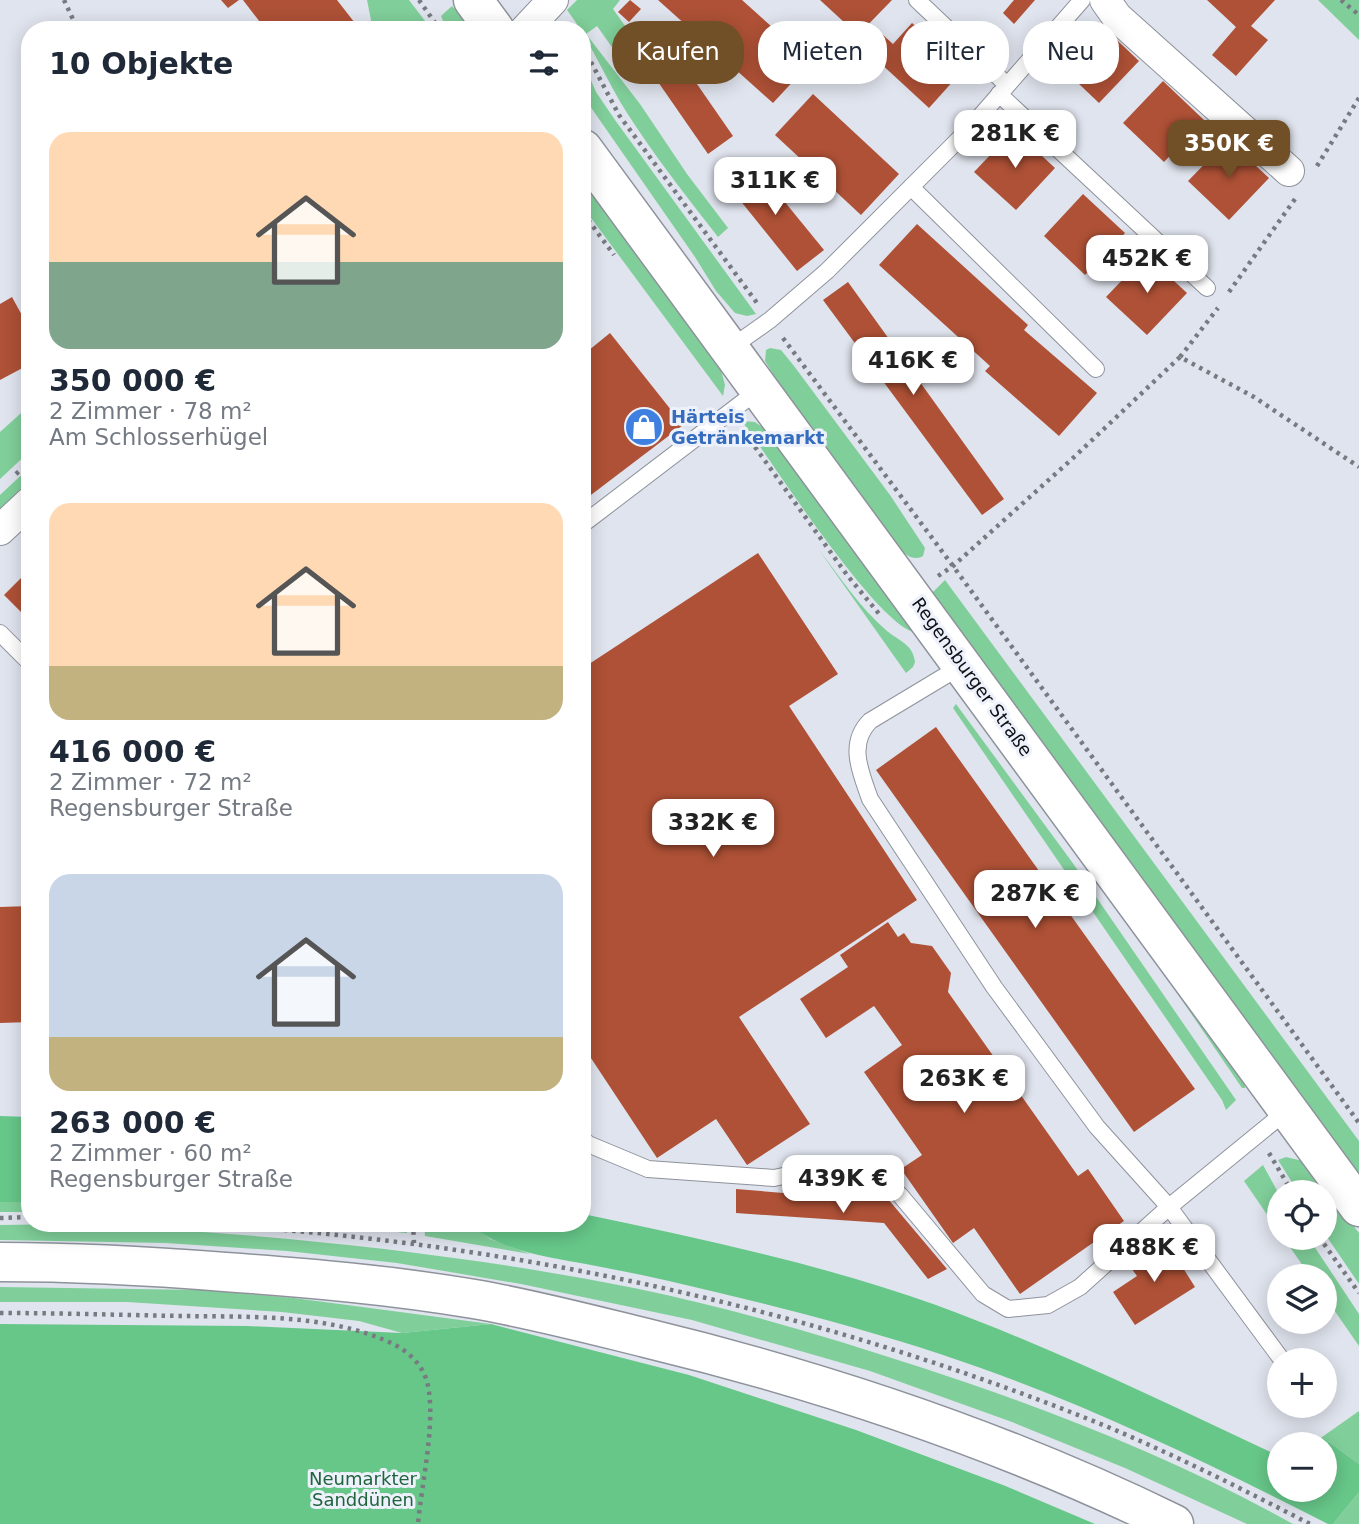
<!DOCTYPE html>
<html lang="de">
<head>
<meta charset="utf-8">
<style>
	body { margin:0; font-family:"DejaVu Sans",sans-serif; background:#f6f6f7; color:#1f2937; height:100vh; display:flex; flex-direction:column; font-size:26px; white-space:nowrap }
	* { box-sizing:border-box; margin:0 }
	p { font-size:23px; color:#747a83 }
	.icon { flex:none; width:38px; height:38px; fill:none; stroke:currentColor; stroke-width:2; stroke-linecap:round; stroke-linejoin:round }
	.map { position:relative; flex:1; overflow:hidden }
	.sheet { position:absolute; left:21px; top:21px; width:570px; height:1211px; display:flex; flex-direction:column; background:#fff; border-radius:28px; box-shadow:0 4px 18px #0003 }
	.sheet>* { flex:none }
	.top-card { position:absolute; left:612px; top:21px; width:640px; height:63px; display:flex; gap:14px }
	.buttons { position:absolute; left:1267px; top:1180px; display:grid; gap:14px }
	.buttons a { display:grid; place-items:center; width:70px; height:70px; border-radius:50%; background:#fff; box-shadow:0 4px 18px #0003; font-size:35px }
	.price { position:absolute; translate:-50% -60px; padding:0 16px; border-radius:14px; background:#fff; color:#222; font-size:23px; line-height:46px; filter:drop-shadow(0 2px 4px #0008) }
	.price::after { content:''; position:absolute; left:50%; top:42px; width:21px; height:16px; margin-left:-10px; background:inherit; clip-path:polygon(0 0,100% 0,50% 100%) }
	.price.on { background:#715027; color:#fff }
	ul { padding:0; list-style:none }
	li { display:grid; align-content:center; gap:14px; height:371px; padding:0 28px }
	li span { display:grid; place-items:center; height:217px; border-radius:21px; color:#555 }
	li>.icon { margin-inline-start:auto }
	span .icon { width:126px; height:126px; fill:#fffc; stroke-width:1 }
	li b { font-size:30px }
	h2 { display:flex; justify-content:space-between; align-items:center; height:84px; padding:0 28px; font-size:30px }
	.tag { padding:0 24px; border-radius:28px; background:#fff; box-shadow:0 4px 18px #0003; font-size:24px; line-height:63px }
	.tag.on { background:#715027; color:#fff }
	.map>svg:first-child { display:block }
	.green { fill:#80cf9a }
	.forest { fill:#67c789 }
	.building { fill:#ae5136 }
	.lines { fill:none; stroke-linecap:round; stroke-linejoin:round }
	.lane-casing { stroke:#8e929b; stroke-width:18 }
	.street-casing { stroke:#8e929b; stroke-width:32 }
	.secondary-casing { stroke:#8e929b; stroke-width:41 }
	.path { stroke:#787a81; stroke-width:4.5; stroke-dasharray:3.5 5; stroke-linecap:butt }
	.lane { stroke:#fff; stroke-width:16 }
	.street { stroke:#fff; stroke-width:30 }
	.secondary { stroke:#fff; stroke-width:38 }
	.labels { text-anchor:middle; stroke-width:6; stroke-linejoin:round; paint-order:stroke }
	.shop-label { font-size:18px; font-weight:bold; fill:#366cbe; stroke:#edf1fb; text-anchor:start }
	.street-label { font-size:18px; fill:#0f1013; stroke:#edf1fb }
	.park-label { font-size:18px; fill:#20643b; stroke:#edf1fb }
</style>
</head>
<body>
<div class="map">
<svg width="1359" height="1524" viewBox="0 0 1359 1524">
	<rect width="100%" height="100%" fill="#e0e4ee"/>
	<!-- green -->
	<g class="green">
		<polygon points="367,0 409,0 432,30 373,30"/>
		<path d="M 577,0 L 620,0 L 613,9 L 633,37 L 614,50 L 597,26 L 586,34 L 640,104 L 687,174 L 728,228 L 718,237 C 687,197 656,158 629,116 C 606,81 592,43 567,10 Z"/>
		<polygon points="1318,0 1359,0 1359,40"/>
		<polygon points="452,6 461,16 468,30 447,30 441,16"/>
		<polygon points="583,62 596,92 615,120 756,314 747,316 735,313 716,291 695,257 583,96"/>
		<polygon points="583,178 721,370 725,385 723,396 583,207"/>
		<path d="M 770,348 L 781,350 L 794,366 L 890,495 L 921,542 L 925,548 L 923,556 C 915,561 907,556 901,550 L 789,400 L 765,361 L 766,350 Z"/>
		<polygon points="30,405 30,451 0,479 0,432"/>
		<path d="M 742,421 L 755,422 L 773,435 L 914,630 L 913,632 C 872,618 772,462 742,421 Z"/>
		<polygon points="30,467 30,481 0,509 0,495"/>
		<path d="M 819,550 C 840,577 860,608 887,631 C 899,641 913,644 915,662 L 913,667 L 906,673 Z"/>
		<polygon points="945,580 1359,1141 1359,1174 932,593"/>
		<polygon points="956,704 1072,862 1236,1100 1226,1110 1222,1100 953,708"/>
		<polygon points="1136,933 1244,1076 1245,1088 1242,1088"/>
		<polygon points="1286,1157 1303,1161 1359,1233 1359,1284 1325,1234 1325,1192 1298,1192 1278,1160"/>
		<polygon points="1263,1165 1279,1194 1279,1232 1244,1181"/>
		<rect x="0" y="1202" width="30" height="10"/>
		<polygon points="292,1223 406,1223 407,1233 308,1224"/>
		<polygon points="424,1223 467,1223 490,1239 530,1254 425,1236"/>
		<path d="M 70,1224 C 260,1233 448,1251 634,1288 C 732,1308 828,1337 923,1368 C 1051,1410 1176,1459 1293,1524 L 1247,1524 L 1125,1468 L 1012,1422 L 870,1371 L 692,1320 L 521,1284 L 397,1263 L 287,1251 L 166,1243 L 0,1240 L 0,1225 Z"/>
		<polygon points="1283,1237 1308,1237 1359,1314 1359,1346 1325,1297 1325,1276 1310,1276"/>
		<polygon points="0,1287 202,1290 294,1298 491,1324 402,1333 359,1321 282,1312 127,1302 0,1302"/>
		<polygon points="1359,1411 1359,1464 1322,1437"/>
		<polygon points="1359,1492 1359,1524 1333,1524"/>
	</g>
	<!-- forest -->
	<g class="forest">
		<polygon points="0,1116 30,1117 30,1202 0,1202"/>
		<path d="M 583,1214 C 702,1239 821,1264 936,1305 C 1053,1348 1166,1403 1279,1456 L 1279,1489 L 1325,1489 L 1325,1444 L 1312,1444 L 1322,1437 L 1359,1464 L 1359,1492 L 1333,1524 L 1328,1524 C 1200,1459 1076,1399 940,1354 C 851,1325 760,1302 669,1281 C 643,1275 617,1270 591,1265 C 548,1257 502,1252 467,1223 L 583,1223 Z"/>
		<polygon points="0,1324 247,1326 402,1333 491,1324 689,1375 856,1430 1003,1485 1095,1524 0,1524"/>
	</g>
	<!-- building -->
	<g class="building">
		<polygon points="221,0 239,0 228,8"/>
		<polygon points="243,0 337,0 358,27 355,30 266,30"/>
		<polygon points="630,0 641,9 629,22 618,12"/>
		<polygon points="658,0 742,0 811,62 773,103"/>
		<polygon points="820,0 892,0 858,35"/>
		<polygon points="1014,0 1035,0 1014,24 1003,13"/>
		<polygon points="1207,0 1275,0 1251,26 1268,40 1236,76 1212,55 1236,27"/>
		<polygon points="654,22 733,136 708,154 629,40"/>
		<polygon points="1098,22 1139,61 1099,103 1058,64"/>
		<polygon points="912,23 964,69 929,108 878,61 871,69 860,59 853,67 843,58 873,26 893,44"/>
		<polygon points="1163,81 1204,120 1164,162 1123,123"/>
		<polygon points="813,94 899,174 861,215 775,135"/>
		<polygon points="1014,130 1055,168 1016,210 974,172"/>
		<polygon points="1228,140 1269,178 1229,220 1188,181"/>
		<polygon points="753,163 824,250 797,271 727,184"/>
		<polygon points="1083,194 1125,233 1085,275 1044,236"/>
		<polygon points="917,224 1028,325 1024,330 1097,393 1059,436 985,371 990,366 879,265"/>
		<polygon points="1146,255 1187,293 1147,335 1106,297"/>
		<polygon points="848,282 1004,499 982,515 823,300"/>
		<polygon points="12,297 30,330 30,364 0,380 0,304"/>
		<polygon points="610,333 683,425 583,501 583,355"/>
		<polygon points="758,553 838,674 789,706 917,900 739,1017 810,1124 747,1165 716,1119 657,1158 583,1046 583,668"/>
		<polygon points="30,569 30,621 4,595"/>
		<polygon points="936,727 1195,1089 1134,1132 876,770"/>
		<polygon points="30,906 30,1022 0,1023 0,907"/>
		<polygon points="888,922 898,937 904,933 911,943 932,946 951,973 948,992 1078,1176 1088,1169 1124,1221 1020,1294 974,1228 953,1243 901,1169 922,1155 864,1072 902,1045 874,1006 826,1038 800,999 848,967 840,955"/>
		<polygon points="877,1186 947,1269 928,1279 884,1223 736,1213 736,1189 808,1195 810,1187 864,1193"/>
		<polygon points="1166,1241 1195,1287 1135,1325 1113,1292 1137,1276 1129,1265"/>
	</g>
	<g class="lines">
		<defs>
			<g id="lane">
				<polyline points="917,0 1007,85"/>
				<polyline points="999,94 1207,288"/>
				<polyline points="911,187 1096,369"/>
				<polyline points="729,349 770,320 827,271 969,129 1082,0"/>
				<polyline points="583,524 760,389"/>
				<polyline points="0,633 30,663"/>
				<path d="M 583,1139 L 588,1144 L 648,1169 L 774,1178 L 825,1167 L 844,1165 L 876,1174 L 900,1195 L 983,1294 L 1008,1309 L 1048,1305 L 1080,1287 L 1169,1207 L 1097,1127 L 994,987 L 870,799 C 861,773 847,744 870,721 L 963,665"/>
				<polyline points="1282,1360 1169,1207 1289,1109"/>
			</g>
			<g id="street">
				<polyline points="1105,0 1117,17 1289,171"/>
				<polyline points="525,30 553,0"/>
				<polyline points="0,530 30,502"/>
			</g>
			<g id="secondary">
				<polyline points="473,0 495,30"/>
				<polyline points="583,149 1359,1207"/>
				<path d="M 0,1262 C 75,1262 150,1266 225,1272 C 308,1278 391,1285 474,1299 C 532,1309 589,1324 646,1338 C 828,1382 1006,1442 1174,1524"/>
			</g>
		</defs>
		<!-- lane casing -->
		<use href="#lane" class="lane-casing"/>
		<!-- street casing -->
		<use href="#street" class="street-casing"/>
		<!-- secondary casing -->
		<use href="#secondary" class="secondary-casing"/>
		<!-- path -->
		<g class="path">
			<polyline points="64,0 78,30"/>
			<polyline points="419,0 440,30"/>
			<polyline points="1341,0 1359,15"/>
			<polyline points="170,30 173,28"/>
			<polyline points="583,47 619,115 757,303"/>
			<polyline points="1317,166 1359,98"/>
			<polyline points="583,213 614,255"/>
			<polyline points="1229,292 1295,199"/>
			<polyline points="783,338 953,566 1359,1123"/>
			<polyline points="1180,357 1218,308"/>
			<polyline points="750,440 847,575 880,615"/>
			<polyline points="16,474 30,461"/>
			<polyline points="938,576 953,566 1072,459 1180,357 1254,397 1359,467"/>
			<polyline points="1269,1153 1292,1192"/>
			<polyline points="0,1218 30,1217"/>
			<path d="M 182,1223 C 499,1239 814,1307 1108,1427 C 1177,1456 1244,1490 1310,1524"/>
			<polyline points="413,1223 414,1243"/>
			<polyline points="1319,1237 1359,1293"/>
			<path d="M 0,1313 C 60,1313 121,1315 181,1316 C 247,1317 320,1314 382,1339 C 400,1346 417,1357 425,1376 C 439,1410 421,1486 418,1524"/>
		</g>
		<!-- lane -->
		<use href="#lane" class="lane"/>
		<!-- street -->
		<use href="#street" class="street"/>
		<!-- secondary -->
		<use href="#secondary" class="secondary"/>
	</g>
	<!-- icons -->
	<defs>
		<symbol id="shop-disc" viewBox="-11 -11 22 22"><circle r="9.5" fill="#3f7fe0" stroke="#edf1fb"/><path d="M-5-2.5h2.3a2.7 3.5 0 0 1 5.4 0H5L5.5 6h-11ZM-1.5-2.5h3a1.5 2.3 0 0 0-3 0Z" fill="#fff"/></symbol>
	</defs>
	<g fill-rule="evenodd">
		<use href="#shop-disc" x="622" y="405" width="44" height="44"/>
	</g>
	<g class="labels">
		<!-- shop labels -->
		<g class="shop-label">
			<text x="671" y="423">Härteis<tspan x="671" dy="21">Getränkemarkt</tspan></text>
		</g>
		<!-- street labels -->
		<g class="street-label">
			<text transform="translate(972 677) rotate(54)" y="6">Regensburger Straße</text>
		</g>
		<!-- park labels -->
		<g class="park-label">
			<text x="363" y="1485">Neumarkter<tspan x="363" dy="21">Sanddünen</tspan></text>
		</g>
	</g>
</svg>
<div class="buttons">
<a><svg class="icon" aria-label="locate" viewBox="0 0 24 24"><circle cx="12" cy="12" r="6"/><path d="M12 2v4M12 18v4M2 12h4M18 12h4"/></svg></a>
<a><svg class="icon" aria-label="layers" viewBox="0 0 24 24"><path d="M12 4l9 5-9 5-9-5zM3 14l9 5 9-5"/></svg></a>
<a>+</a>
<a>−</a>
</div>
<b class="price" style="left:1015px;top:170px">281K €</b>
<b class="price on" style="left:1229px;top:180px">350K €</b>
<b class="price" style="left:775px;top:217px">311K €</b>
<b class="price" style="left:1147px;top:295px">452K €</b>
<b class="price" style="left:913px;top:397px">416K €</b>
<b class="price" style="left:713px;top:859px">332K €</b>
<b class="price" style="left:1035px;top:930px">287K €</b>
<b class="price" style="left:964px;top:1115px">263K €</b>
<b class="price" style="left:843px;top:1215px">439K €</b>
<b class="price" style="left:1154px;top:1284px">488K €</b>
<div class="top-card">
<a class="tag on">Kaufen</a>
<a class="tag">Mieten</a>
<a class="tag">Filter</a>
<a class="tag">Neu</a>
</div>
<section class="sheet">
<h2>10 Objekte<svg class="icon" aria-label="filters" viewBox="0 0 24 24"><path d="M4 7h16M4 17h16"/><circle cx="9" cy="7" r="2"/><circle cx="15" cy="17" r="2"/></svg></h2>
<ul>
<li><span style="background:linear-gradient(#ffd9b3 60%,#7fa58c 0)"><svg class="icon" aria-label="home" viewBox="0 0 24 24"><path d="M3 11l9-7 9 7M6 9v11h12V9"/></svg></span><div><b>350 000 €</b><p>2 Zimmer · 78 m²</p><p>Am Schlosserhügel</p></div></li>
<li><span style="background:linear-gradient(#ffd9b3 75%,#c2b280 0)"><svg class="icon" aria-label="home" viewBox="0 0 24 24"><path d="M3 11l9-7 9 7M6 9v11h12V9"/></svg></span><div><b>416 000 €</b><p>2 Zimmer · 72 m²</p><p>Regensburger Straße</p></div></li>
<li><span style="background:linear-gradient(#c9d6e8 75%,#c2b280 0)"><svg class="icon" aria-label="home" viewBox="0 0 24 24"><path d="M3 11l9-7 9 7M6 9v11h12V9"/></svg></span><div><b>263 000 €</b><p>2 Zimmer · 60 m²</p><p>Regensburger Straße</p></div></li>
</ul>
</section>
</div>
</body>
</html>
